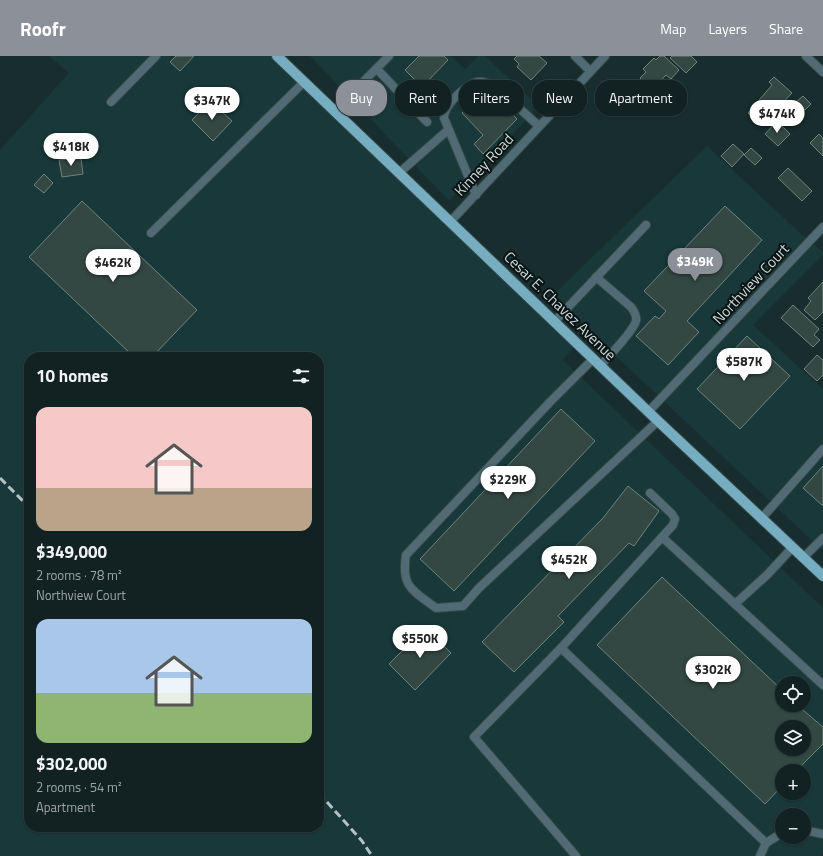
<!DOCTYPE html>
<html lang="en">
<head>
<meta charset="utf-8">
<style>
	body { margin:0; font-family:"Titillium Web",sans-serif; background:#1f2f2f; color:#f1f3f6; height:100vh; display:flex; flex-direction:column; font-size:15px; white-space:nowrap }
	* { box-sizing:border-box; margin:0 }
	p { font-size:13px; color:#9ca4a5 }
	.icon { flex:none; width:22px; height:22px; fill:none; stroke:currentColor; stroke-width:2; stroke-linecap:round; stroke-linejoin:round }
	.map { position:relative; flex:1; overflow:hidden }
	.details { position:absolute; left:24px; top:296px; width:300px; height:480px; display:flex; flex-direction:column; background:#122222; border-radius:16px; box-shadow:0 1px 3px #0004,0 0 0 1px #313f40 }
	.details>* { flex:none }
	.hud { position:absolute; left:336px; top:24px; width:380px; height:36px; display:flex; gap:8px }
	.controls { position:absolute; left:775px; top:620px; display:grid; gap:8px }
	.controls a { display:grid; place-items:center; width:36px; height:36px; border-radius:50%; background:#122222; box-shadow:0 1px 3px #0004,0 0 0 1px #313f40; font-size:20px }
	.price { position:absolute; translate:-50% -34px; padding:0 9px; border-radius:14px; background:#fff; color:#222; font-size:13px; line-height:26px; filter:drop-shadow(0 1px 2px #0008) }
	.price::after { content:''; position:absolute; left:50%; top:24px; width:12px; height:9px; margin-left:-6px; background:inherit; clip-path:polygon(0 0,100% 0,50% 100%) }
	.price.on { background:#8c9099; color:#fff }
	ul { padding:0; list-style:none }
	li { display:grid; align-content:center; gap:8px; height:212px; padding:0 12px }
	li span { display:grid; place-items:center; height:124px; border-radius:12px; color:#555 }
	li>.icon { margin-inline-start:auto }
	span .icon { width:72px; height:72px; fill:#fffc; stroke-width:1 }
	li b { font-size:17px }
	h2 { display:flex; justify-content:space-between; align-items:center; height:48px; padding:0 12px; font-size:17px }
	.chip { padding:0 14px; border-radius:16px; background:#122222; box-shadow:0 1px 3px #0004,0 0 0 1px #313f40; font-size:14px; line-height:36px }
	.chip.on { background:#8c9099; color:#fff }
	header { display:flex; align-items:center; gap:24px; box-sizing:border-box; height:56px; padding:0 20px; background:#8c9099; color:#fff }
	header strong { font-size:19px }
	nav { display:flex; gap:22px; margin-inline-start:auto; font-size:14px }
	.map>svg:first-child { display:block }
	.built { fill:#183839; fill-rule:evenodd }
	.building { fill:#344843; stroke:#6e847e; fill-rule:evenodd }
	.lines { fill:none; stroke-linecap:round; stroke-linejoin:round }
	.service-casing { stroke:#35494a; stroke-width:10 }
	.minor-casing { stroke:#35494a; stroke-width:10 }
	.primary-casing { stroke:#35494a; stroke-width:12 }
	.service { stroke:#516b75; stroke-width:8 }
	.minor { stroke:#516b75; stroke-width:8 }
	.primary { stroke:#76adc1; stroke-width:10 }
	.rail { stroke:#b3c1c1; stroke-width:3; stroke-dasharray:8 4; stroke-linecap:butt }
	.labels { text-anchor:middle; stroke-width:4; stroke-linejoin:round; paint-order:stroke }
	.street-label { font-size:15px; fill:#cddada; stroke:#0a1414 }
</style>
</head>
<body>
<header>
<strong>Roofr</strong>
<nav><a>Map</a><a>Layers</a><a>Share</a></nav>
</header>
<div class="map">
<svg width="823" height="800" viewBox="0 0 823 800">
	<rect width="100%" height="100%" fill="#182d2e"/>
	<!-- built -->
	<g class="built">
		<path d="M 49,0 L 277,0 L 577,288 L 563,304 L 823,552 L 823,796 L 821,800 L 0,800 L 0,94 L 69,17 ZM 29,301 L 319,301 L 319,771 L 29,771 ZM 782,627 L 804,627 L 804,649 L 782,649 ZM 782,671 L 804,671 L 804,693 L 782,693 ZM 782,715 L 804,715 L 804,737 L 782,737 ZM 782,759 L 804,759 L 804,781 L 782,781 Z"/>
		<polygon points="310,0 451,0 465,13 478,0 485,0 539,50 449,145"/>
		<polygon points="707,90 800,177 823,196 823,199 753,269 823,333 823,495 552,240"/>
	</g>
	<!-- building -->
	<g class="building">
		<polygon points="176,0 194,0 180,15 170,6"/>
		<polygon points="419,0 444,0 448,4 422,31 405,14"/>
		<polygon points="517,0 539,0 547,7 531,24 517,11 519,8 514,3"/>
		<polygon points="660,0 664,0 679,14 671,23 666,19 652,34 640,22 646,16 643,13 654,2 656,4"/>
		<polygon points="672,0 691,0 697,6 686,17 670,2"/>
		<polygon points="774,21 792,37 761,70 748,57 772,29 769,26"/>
		<polygon points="486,32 517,63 483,98 474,88 483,79 462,57"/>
		<polygon points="803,40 811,48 805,54 796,46"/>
		<polygon points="210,45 232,65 213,85 192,64"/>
		<polygon points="777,65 790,78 778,90 765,78"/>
		<polygon points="819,78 823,82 823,100 810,87"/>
		<polygon points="733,88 744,98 732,111 721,100"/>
		<polygon points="751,92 762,102 755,109 744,99"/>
		<polygon points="81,102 83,118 62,121 59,104"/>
		<polygon points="788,112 812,135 802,145 778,122"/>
		<polygon points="44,118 53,127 44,137 34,129"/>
		<polygon points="82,145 197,254 152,301 134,301 29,201"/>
		<polygon points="725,150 762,184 687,265 699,276 668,309 636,280 655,260 659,263 666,255 644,235"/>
		<polygon points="823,226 823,256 815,264 804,254 811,245 808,242"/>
		<polygon points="793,249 819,273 814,279 820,284 813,291 781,262"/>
		<polygon points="747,280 790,320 740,373 697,333"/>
		<polygon points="817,299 823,304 823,319 817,325 804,313"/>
		<polygon points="561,353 595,385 454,535 420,503"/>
		<polygon points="823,410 823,450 803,432"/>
		<polygon points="628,430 659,455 634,490 629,487 558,560 564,566 514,616 482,586 603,462"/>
		<path d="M 662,521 L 782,634 L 782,649 L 797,649 L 823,671 L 823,688 L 796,715 L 782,715 L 782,730 L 765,748 L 597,589 ZM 782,671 L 804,671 L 804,693 L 782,693 Z"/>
		<polygon points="425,572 451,597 415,634 389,608"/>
	</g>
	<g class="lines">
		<defs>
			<g id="service">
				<polyline points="377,13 427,66"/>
				<polyline points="111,46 156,0"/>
				<polyline points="334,55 389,0"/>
				<polyline points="399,117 448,74"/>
				<path d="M 476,139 L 444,62 C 444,49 463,32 474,27 C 480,24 487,27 493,29 L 539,70"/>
				<polyline points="151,177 304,26"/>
				<path d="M 596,221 L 631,251 C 634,255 637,260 636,265 C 633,276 608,301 600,310"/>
				<polyline points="554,266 646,169"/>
				<path d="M 593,303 L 550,346 L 406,499 C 401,531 412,534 436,552 L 463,550 L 479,532 L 658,365"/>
				<polyline points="761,463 823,393"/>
				<polyline points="662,481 823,629"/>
				<polyline points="735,548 767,519 792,492"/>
				<polyline points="561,592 673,469 675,463 672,458 650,437"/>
				<polyline points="804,774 823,778"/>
				<polyline points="576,800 474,681 561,592 766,787"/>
				<polyline points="760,800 766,787 782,777"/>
			</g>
			<g id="minor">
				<polyline points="575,0 590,15"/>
				<polyline points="806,0 823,16"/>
				<polyline points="450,166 605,0"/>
				<polyline points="649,355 823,171"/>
				<polyline points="803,502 823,482"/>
			</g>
			<polyline id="primary" points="277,0 658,365 823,520"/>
		</defs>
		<!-- service casing -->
		<use href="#service" class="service-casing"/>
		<!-- minor casing -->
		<use href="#minor" class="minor-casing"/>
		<!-- primary casing -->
		<use href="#primary" class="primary-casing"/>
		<!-- service -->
		<use href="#service" class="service"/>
		<!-- minor -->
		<use href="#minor" class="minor"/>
		<!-- primary -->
		<use href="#primary" class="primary"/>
		<!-- rail -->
		<g class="rail">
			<polyline points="0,422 29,451"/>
			<polyline points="319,737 362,785 372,800"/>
		</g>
	</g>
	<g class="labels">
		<!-- street labels -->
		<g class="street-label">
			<text transform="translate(484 109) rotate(-47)" y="5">Kinney Road</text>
			<text transform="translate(751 228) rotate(-47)" y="5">Northview Court</text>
			<text transform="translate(560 250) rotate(44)" y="5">Cesar E. Chavez Avenue</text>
		</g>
	</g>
</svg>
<div class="controls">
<a><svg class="icon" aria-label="locate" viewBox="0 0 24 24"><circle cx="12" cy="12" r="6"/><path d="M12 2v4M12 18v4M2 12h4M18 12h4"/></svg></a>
<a><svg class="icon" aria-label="layers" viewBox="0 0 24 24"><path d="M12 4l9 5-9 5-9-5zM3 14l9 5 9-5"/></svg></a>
<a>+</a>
<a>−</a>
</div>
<b class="price" style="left:212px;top:65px">$347K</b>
<b class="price" style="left:777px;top:78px">$474K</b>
<b class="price" style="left:71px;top:111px">$418K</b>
<b class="price on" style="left:695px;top:226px">$349K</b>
<b class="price" style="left:113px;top:227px">$462K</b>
<b class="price" style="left:744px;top:326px">$587K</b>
<b class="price" style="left:508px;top:444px">$229K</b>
<b class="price" style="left:569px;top:524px">$452K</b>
<b class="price" style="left:420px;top:603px">$550K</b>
<b class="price" style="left:713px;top:634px">$302K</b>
<div class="hud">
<a class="chip on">Buy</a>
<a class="chip">Rent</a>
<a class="chip">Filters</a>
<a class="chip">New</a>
<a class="chip">Apartment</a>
</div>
<section class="details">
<h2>10 homes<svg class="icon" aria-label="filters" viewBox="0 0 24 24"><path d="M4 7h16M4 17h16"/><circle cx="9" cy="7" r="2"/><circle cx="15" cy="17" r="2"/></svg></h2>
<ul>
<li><span style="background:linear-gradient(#f6c9c9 65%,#b9a48a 0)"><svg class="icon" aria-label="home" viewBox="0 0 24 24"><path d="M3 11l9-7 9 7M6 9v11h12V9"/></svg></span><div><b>$349,000</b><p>2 rooms · 78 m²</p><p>Northview Court</p></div></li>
<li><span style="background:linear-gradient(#a9c7e8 60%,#8fb573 0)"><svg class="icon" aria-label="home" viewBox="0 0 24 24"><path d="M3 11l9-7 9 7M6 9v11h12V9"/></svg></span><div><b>$302,000</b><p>2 rooms · 54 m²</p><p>Apartment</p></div></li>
</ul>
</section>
</div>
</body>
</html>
